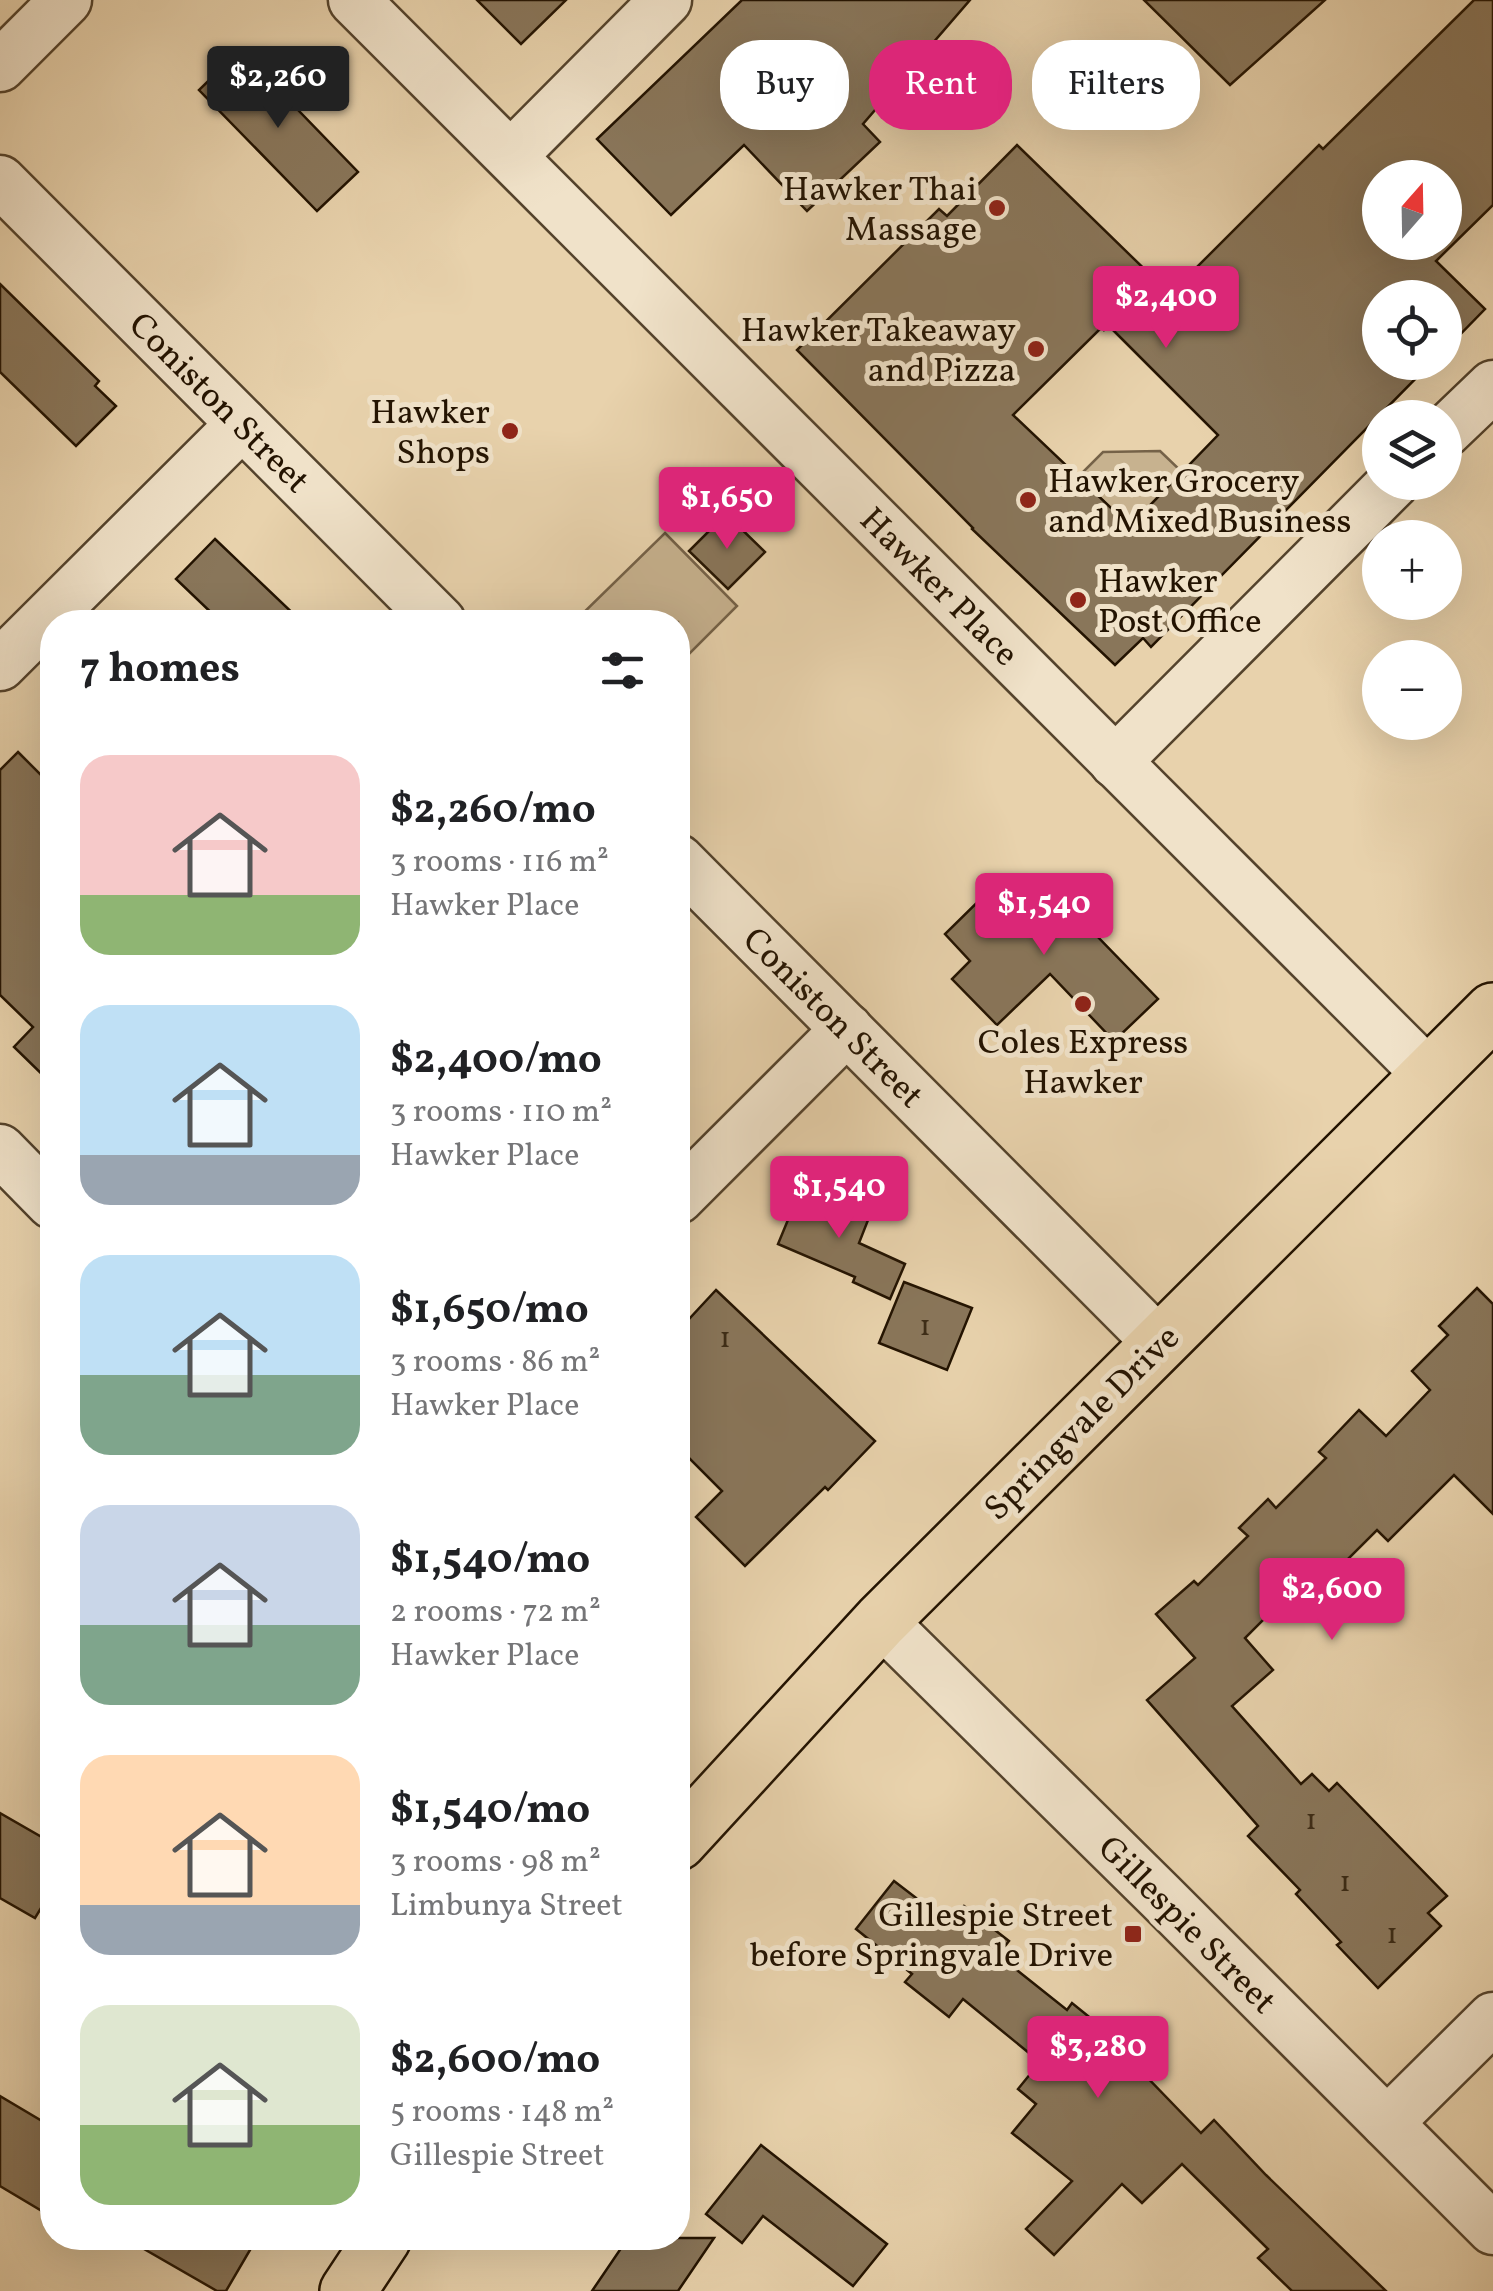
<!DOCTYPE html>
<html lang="en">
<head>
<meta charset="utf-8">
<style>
	body { margin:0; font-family:Vollkorn,serif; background:#f6f6f6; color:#202124; height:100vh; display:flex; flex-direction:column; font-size:38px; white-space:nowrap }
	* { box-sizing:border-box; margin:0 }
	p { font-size:32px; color:#757577 }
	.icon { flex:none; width:55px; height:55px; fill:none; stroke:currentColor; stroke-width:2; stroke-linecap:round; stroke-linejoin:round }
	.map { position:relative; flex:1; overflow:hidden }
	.side { position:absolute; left:40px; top:610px; width:650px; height:1640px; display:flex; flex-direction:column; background:#fff; border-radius:40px; box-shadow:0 10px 40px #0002 }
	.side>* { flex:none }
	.hud { position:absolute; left:720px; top:40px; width:622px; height:90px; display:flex; gap:20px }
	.needle { width:65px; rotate:20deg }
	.fabs { position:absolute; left:1362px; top:160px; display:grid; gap:20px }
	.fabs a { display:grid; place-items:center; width:100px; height:100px; border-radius:50%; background:#fff; box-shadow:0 10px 40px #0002; font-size:50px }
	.price { position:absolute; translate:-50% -85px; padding:0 22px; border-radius:10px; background:#db2777; color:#fff; font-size:32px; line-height:65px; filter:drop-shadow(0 2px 5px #0008) }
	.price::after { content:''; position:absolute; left:50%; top:60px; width:30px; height:22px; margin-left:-15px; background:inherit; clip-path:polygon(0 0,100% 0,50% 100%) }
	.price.selected { background:#222; color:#fff }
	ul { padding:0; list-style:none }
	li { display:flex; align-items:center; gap:30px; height:250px; padding:0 40px }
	li span { display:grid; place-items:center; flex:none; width:280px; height:200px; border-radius:30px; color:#555 }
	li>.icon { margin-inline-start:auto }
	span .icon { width:120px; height:120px; fill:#fffc; stroke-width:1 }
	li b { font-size:42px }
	h2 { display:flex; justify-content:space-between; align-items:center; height:120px; padding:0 40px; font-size:42px }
	.chip { padding:0 35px; border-radius:40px; background:#fff; box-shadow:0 10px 40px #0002; font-size:35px; line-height:90px }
	.chip.selected { background:#db2777; color:#fff }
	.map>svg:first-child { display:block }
	.green { fill:#c7b28f; stroke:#756248; stroke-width:2.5 }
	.building { fill:#89765a; stroke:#231301; stroke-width:2.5; fill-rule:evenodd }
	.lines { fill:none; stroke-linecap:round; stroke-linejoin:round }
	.minor-casing { stroke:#54432c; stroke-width:55 }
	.major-casing { stroke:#231301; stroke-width:60 }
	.minor { stroke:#f0e2c9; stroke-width:50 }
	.major { stroke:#e8d2ac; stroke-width:55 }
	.poi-dot { fill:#8f2418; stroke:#f0e2c9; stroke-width:4 }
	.labels { text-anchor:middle; stroke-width:10; stroke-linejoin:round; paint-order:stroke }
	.number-label { font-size:30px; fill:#3c2c17 }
	.poi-label { font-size:35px; fill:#231301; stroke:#f0e2c9; text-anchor:end }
	.street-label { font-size:35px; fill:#231301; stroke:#f0e2c9 }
</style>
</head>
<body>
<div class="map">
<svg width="1493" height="2291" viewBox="0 0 1493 2291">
	<rect width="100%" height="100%" fill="#e8d2ac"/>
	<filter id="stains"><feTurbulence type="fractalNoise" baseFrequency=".002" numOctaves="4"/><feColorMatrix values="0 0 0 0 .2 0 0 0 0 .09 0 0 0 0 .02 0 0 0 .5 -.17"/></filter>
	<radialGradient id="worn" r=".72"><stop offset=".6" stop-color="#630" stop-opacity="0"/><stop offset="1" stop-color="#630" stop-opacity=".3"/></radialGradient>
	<!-- green -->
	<g class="green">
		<polygon points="1160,451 1182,472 1130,526 1078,477 1103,452"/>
		<polygon points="665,533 737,606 678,665 678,622 574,622"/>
	</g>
	<!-- building -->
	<g class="building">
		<polygon points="477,0 566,0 521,44"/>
		<polygon points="742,0 970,0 863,124 880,142 807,211 744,145 671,215 597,139"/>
		<polygon points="1144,0 1325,0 1230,85"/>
		<path d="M 1474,0 L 1493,0 L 1493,205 L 1436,261 L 1485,309 L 1445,350 L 1445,298 L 1380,298 L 1380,362 L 1432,362 L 1151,647 L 1143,638 L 1115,665 L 972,529 L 973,528 L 797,350 L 939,209 L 947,216 L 1017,145 L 1170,294 L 1319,145 L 1323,149 ZM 1380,178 L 1445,178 L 1445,242 L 1380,242 ZM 1108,325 L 1218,435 L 1130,526 L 1013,415 L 1102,327 L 1104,330 Z"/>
		<polygon points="240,50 358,172 317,211 199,90"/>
		<polygon points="0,284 99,381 95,386 116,406 76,446 0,372"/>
		<polygon points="726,514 765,552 728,589 689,551"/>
		<polygon points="215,539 302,622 221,622 176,579"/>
		<polygon points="18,752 52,786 52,1084 14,1047 33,1027 0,995 0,770"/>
		<polygon points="1002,878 1031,908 1059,881 1105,929 1097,936 1158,999 1114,1041 1050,974 997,1025 952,979 970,961 945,934"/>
		<polygon points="802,1186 870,1215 859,1243 905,1264 890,1299 853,1282 855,1277 778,1244"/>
		<polygon points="904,1282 972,1308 947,1370 879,1343"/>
		<polygon points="1477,1288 1493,1304 1493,1514 1454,1475 1388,1541 1377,1530 1315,1592 1303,1580 1245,1638 1273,1670 1232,1706 1301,1784 1312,1774 1329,1791 1337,1783 1447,1896 1428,1913 1441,1926 1378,1988 1337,1945 1341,1942 1296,1894 1300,1890 1248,1836 1258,1826 1147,1700 1195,1658 1156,1614 1194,1581 1198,1585 1248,1536 1239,1528 1268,1499 1276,1508 1326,1458 1319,1452 1359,1410 1386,1436 1430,1390 1412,1371 1448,1335 1439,1326"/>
		<polygon points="716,1290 875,1441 828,1490 825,1487 745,1566 696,1517 722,1491 678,1447 678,1331"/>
		<polygon points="0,1813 52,1843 52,1890 35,1918 0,1898"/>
		<polygon points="894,1881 950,1924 964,1906 1009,1941 998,1955 1067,2010 1072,2003 1104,2029 1098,2036 1138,2068 1201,2133 1214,2120 1266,2175 1386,2291 1292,2291 1258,2258 1268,2249 1182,2164 1142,2203 1122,2184 1054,2255 1026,2229 1072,2181 1012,2133 1036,2104 1018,2089 1040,2062 963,1999 949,2017 905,1982 912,1974 856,1929"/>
		<polygon points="0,2096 52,2127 52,2217 0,2186"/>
		<polygon points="761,2145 887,2244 853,2286 763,2216 742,2243 706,2214"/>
		<polygon points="125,2238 257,2238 226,2291 217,2291"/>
		<polygon points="628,2238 714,2238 678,2291 592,2291"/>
	</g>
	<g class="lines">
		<defs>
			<g id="minor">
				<polyline points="354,0 1429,1075"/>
				<polyline points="0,66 66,0"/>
				<polyline points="511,156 666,0"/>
				<polyline points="0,181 440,622"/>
				<polyline points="1445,432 1493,386"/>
				<polyline points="0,665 242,424"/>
				<polyline points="1115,762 1394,482"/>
				<polyline points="678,860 1160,1344"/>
				<polyline points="0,1150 52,1203"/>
				<polyline points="678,1198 847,1029"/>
				<polyline points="881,1621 1160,1896 1493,2229"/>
				<polyline points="1387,2123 1493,2018"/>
			</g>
			<g id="major">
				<polyline points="678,1842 881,1621 1493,1011"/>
				<polyline points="348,2291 383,2238"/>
			</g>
		</defs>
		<!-- minor casing -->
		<use href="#minor" class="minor-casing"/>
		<!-- major casing -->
		<use href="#major" class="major-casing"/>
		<!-- minor -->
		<use href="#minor" class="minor"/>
		<!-- major -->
		<use href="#major" class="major"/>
	</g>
	<!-- markers -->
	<g class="poi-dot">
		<circle cx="997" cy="208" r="10"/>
		<circle cx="1036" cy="349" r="10"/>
		<circle cx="510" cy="431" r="10"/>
		<circle cx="1028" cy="500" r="10"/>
		<circle cx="1078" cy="600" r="10"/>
		<circle cx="1083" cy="1004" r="10"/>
		<rect x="1123" y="1924" width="20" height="20" rx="5"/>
	</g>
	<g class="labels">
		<!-- number labels -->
		<g class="number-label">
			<text x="925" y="1335">1</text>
			<text x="725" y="1347">1</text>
			<text x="1311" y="1829">1</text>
			<text x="1345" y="1891">1</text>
			<text x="1392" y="1943">1</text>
		</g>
		<!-- poi labels -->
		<g class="poi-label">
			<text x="977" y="200">Hawker Thai<tspan x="977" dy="40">Massage</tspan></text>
			<text x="1016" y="341">Hawker Takeaway<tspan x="1016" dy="40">and Pizza</tspan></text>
			<text x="490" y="423">Hawker<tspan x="490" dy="40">Shops</tspan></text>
			<text x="1048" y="492" text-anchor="start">Hawker Grocery<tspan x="1048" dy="40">and Mixed Business</tspan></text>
			<text x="1098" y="592" text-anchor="start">Hawker<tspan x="1098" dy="40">Post Office</tspan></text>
			<text x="1083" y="1053" text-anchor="middle">Coles Express<tspan x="1083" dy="40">Hawker</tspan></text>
			<text x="1113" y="1926">Gillespie Street<tspan x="1113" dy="40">before Springvale Drive</tspan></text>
		</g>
		<!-- street labels -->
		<g class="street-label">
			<text transform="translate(220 402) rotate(45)" y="12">Coniston Street</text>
			<text transform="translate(940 586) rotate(45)" y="12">Hawker Place</text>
			<text transform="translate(834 1017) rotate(45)" y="12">Coniston Street</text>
			<text transform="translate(1081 1422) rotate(-45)" y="12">Springvale Drive</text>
			<text transform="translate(1188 1924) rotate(45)" y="12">Gillespie Street</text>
		</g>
	</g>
	<rect width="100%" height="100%" filter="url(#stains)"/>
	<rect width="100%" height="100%" fill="url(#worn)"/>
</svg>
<div class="fabs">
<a><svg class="needle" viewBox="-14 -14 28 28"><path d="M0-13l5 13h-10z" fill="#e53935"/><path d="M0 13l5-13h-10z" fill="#757577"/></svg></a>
<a><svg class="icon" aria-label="locate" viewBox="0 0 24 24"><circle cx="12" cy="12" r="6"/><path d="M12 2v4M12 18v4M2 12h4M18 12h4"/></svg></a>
<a><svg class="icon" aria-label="layers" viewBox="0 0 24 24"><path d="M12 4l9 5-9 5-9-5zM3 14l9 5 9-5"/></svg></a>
<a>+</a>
<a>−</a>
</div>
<b class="price selected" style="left:278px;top:131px">$2,260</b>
<b class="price" style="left:1166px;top:351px">$2,400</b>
<b class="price" style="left:727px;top:552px">$1,650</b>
<b class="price" style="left:1044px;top:958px">$1,540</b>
<b class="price" style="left:839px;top:1241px">$1,540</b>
<b class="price" style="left:1332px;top:1643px">$2,600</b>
<b class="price" style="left:1098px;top:2101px">$3,280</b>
<div class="hud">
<a class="chip">Buy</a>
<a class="chip selected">Rent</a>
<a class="chip">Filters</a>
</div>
<section class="side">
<h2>7 homes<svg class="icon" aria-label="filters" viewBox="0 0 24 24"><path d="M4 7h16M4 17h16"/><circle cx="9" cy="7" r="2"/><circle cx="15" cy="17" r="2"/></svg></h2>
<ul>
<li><span style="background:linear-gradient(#f6c9c9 70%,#8fb573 0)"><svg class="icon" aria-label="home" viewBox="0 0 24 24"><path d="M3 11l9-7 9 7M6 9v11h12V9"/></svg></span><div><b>$2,260/mo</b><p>3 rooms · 116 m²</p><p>Hawker Place</p></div></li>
<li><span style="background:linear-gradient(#bfe0f5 75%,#9aa5b1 0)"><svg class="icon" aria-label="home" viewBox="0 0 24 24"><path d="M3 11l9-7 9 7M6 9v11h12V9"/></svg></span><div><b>$2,400/mo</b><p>3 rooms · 110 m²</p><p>Hawker Place</p></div></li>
<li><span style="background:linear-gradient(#bfe0f5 60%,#7fa58c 0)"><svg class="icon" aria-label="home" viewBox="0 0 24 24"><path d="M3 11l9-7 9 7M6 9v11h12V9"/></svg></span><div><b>$1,650/mo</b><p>3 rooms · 86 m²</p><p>Hawker Place</p></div></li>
<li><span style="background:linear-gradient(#c9d6e8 60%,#7fa58c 0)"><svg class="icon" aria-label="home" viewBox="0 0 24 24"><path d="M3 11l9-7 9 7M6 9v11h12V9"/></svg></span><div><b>$1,540/mo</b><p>2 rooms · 72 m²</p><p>Hawker Place</p></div></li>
<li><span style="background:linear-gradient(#ffd9b3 75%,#9aa5b1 0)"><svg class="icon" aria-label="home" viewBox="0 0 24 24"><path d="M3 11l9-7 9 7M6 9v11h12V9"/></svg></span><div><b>$1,540/mo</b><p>3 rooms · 98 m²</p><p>Limbunya Street</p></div></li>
<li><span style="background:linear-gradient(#dfe7d0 60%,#8fb573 0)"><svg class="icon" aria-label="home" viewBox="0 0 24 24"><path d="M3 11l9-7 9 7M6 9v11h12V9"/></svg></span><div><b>$2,600/mo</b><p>5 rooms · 148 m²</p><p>Gillespie Street</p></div></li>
</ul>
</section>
</div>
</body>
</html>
